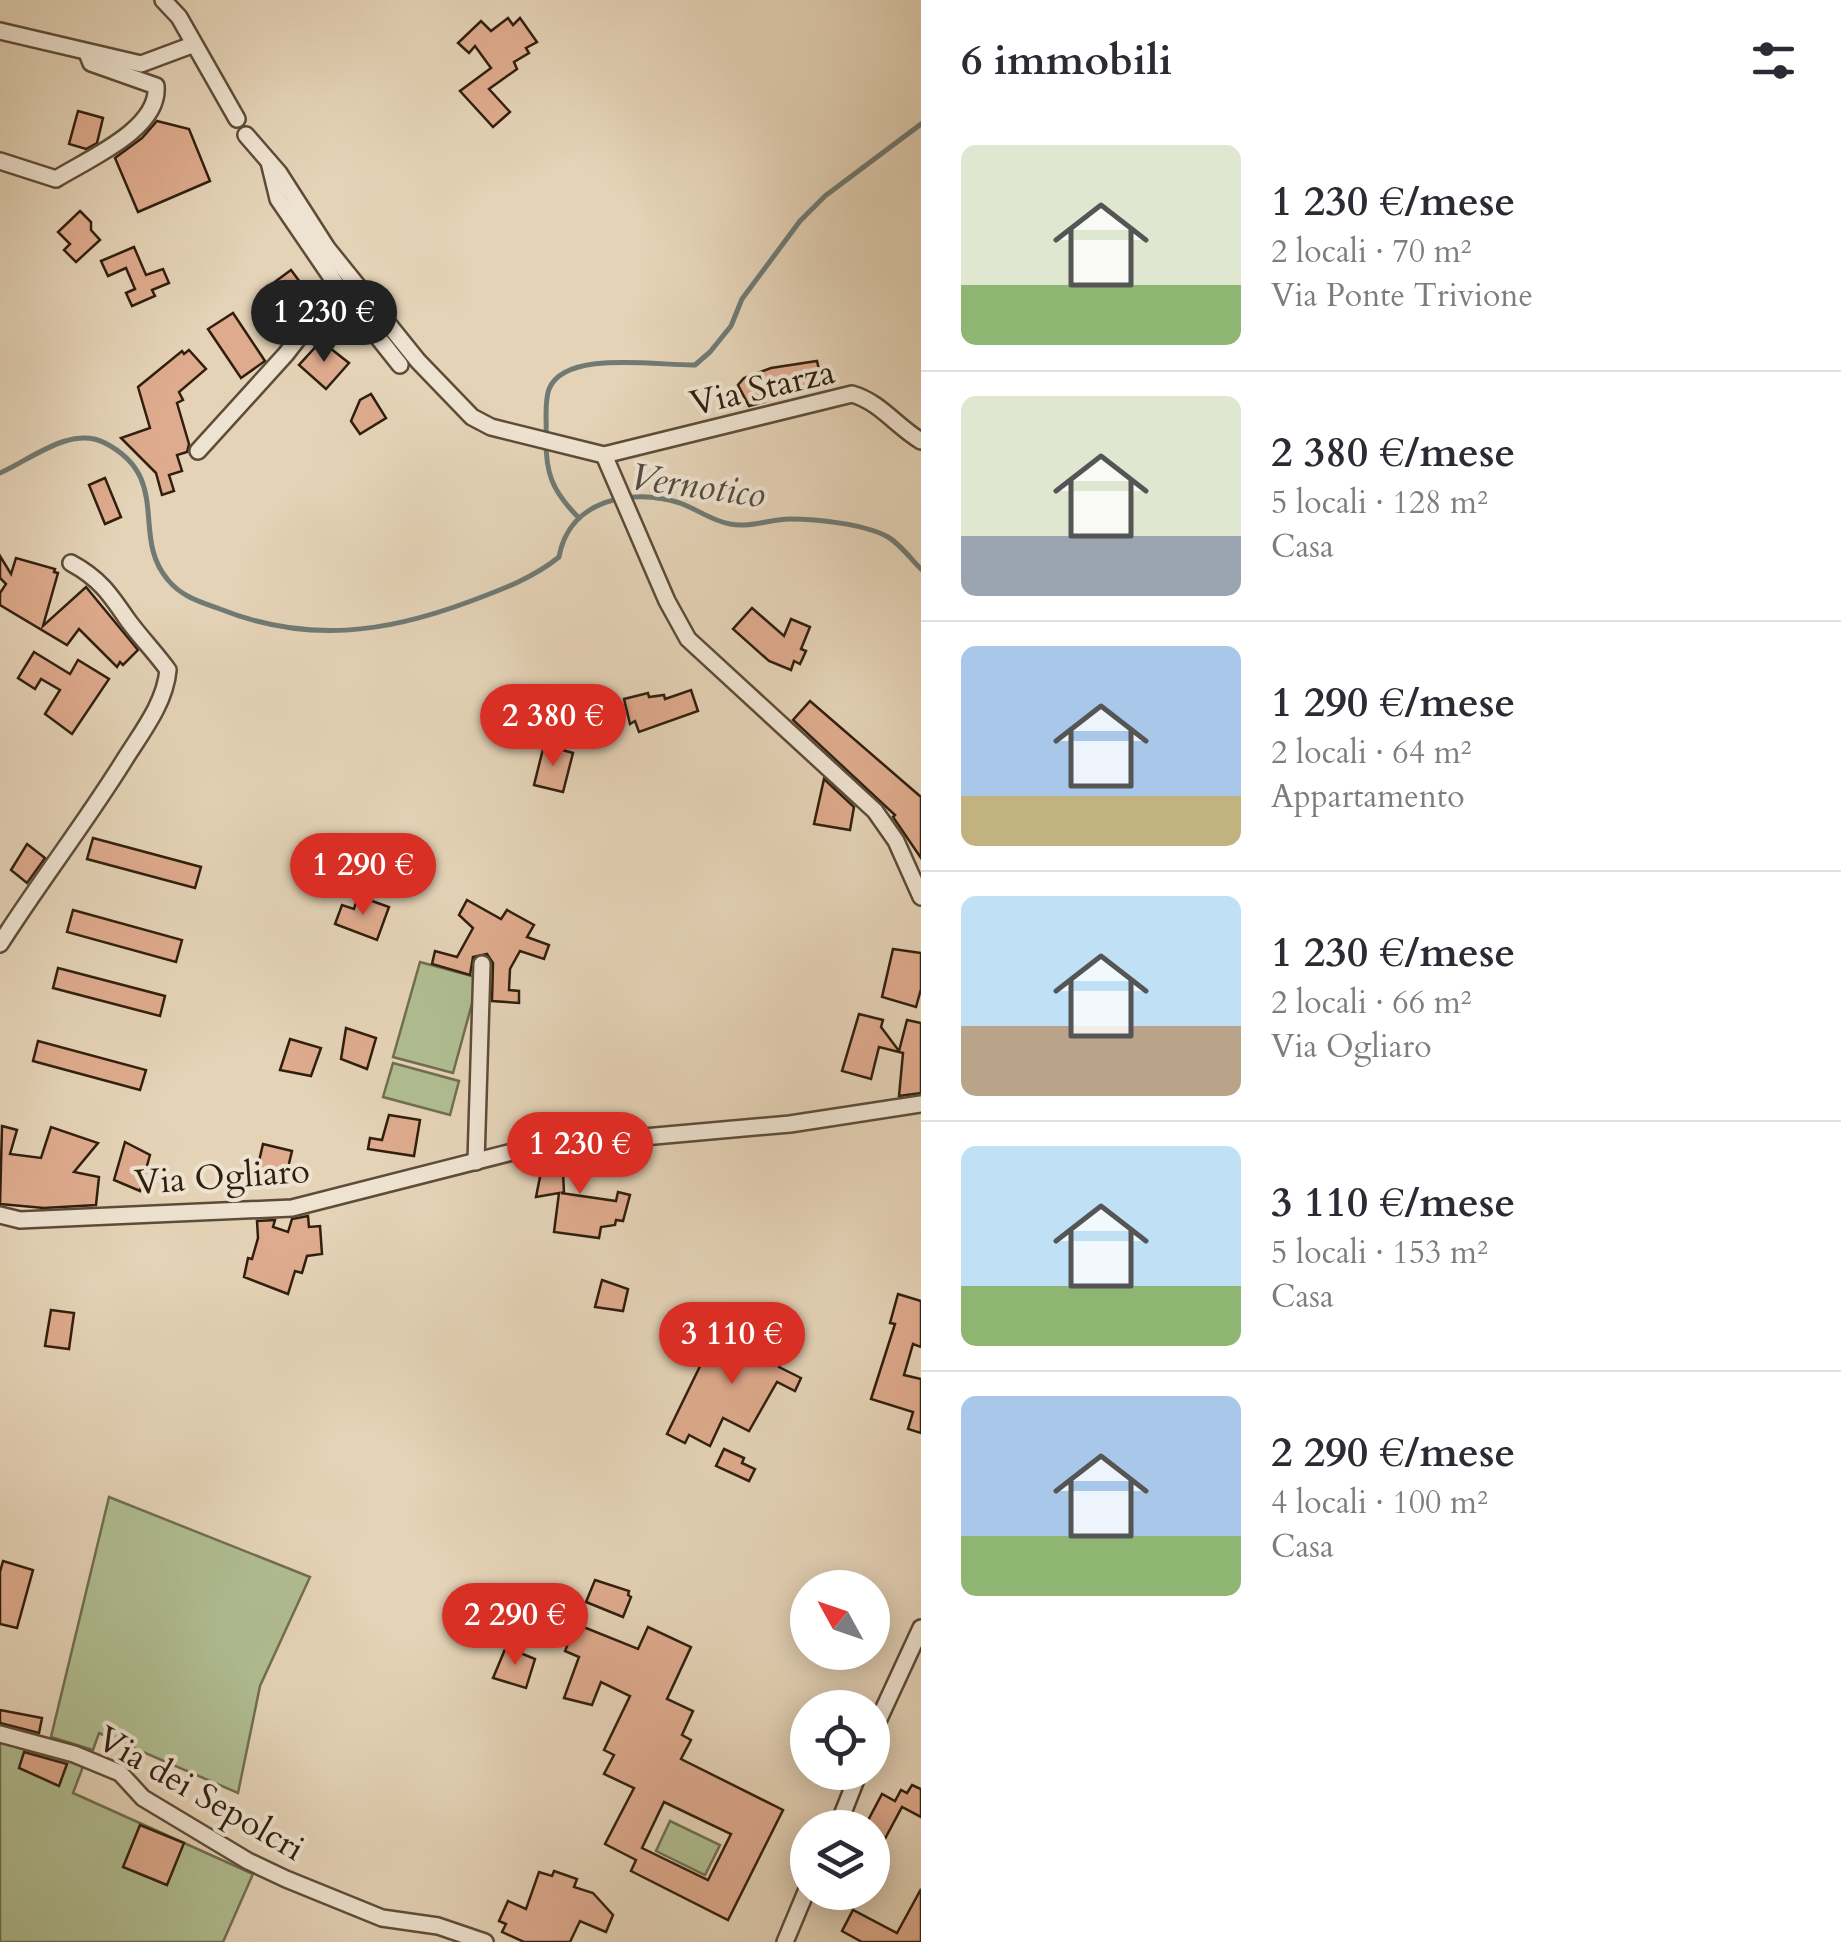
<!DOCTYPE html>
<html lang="it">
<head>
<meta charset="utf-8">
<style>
	body { margin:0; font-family:Cardo,serif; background:#f2f2f3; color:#2b2b33; height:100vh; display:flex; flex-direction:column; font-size:38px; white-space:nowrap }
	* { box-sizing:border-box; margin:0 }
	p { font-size:32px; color:#7c7c81 }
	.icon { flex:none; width:55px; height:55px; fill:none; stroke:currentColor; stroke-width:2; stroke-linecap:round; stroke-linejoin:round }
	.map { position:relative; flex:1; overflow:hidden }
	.panel { display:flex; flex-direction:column; background:#fff; width:920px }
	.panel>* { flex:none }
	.needle { width:65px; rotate:310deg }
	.buttons { position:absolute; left:790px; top:1570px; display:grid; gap:20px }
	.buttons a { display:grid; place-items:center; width:100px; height:100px; border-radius:50%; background:#fff; box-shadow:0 5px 25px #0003; font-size:50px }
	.price { position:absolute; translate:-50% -85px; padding:0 22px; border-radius:35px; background:#d93025; color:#fff; font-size:32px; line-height:65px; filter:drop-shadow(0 2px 5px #0008) }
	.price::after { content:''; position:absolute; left:50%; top:60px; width:30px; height:22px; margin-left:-15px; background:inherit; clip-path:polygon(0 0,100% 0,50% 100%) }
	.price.active { background:#222; color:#fff }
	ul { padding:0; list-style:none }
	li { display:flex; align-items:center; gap:30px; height:250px; padding:0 40px }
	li+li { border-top:2px solid #e1e1e2 }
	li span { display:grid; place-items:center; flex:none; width:280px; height:200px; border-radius:15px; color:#555 }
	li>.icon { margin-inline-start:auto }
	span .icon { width:120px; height:120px; fill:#fffc; stroke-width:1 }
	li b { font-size:42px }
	h2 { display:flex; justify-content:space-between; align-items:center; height:120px; padding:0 40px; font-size:42px }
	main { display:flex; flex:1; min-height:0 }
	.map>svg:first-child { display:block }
	.green { fill:#b0be92; stroke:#706e50; stroke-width:2.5 }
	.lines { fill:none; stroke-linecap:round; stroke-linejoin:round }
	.stream { stroke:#6f7a74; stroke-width:5 }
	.building { fill:#dfab8e; stroke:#301f0e; stroke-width:2.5; fill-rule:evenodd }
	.minor-casing { stroke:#5d4c38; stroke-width:20 }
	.minor { stroke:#eee2d0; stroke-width:15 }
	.labels { text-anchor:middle; stroke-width:8; stroke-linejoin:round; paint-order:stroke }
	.street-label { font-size:35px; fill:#301f0e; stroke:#eee2d0 }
	.water-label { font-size:38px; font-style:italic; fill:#504c41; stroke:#eee2d0 }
</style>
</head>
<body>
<main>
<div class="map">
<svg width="921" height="1942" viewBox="0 0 921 1942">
	<rect width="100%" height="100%" fill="#e5d3b7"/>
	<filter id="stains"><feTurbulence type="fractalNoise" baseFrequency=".002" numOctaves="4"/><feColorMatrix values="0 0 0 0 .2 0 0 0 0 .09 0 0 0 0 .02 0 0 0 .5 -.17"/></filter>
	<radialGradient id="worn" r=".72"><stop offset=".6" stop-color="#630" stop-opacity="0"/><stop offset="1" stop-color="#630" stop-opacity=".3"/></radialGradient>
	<!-- green -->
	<g class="green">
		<polygon points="420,962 479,978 453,1073 393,1057"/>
		<polygon points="393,1063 459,1081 450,1115 383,1097"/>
		<polygon points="109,1497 310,1577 260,1686 238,1793 99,1733 93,1750 51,1737"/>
		<polygon points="0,1735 84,1764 73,1793 253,1874 223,1942 0,1942"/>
		<polygon points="670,1821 720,1845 705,1875 656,1851"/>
	</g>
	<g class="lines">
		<!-- stream -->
		<g class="stream">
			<path d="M 0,473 C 30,460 71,425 105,443 C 173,478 130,536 168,580 C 182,597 200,602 220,609 C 307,644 386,633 471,601 C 503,589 533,578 559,557 C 569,500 631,487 680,503 C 697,509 712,521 730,524 C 751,528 770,519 790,519 C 815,519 866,524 888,537 C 900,544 911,559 921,569"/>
			<path d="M 579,518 C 552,491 545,473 546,435 C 547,421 544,403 549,389 C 565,349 659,366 695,365 L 710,352 L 731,326 L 742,299 L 800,221 L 825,196 L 921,124"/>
		</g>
	</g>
	<!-- building -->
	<g class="building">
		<polygon points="508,18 513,25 520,18 537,42 526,48 529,53 514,62 517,69 489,89 510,112 493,127 460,91 491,68 475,46 469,53 458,43 481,21 491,31"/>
		<polygon points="78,111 103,118 97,143 86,149 69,144"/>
		<polygon points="157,121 189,129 210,181 138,212 115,158 142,138"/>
		<polygon points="80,211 91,222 91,230 100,240 76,262 64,250 70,244 58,232"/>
		<polygon points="134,247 146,275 163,269 169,283 152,290 155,296 132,306 126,293 135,289 126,268 108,276 101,261"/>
		<polygon points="291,270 306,290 285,310 277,300 282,297 272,284"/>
		<polygon points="233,313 265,361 241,378 208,329"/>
		<polygon points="321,341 349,363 326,389 299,365"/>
		<polygon points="189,350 206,369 179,392 183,400 177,403 189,444 187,452 177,455 182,471 169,475 174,491 162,495 156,473 121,438 150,428 138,387 182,351 184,354"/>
		<polygon points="817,361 820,374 812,375 815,387 763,398 764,402 749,406 738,385 744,378 771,368"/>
		<polygon points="371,394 386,418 360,434 351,421 360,400"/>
		<polygon points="105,478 121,517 105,524 89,485"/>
		<polygon points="0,556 11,574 16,558 55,569 54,572 58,573 43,626 86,587 138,650 123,665 120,662 117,667 79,629 67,645 0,605 0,593 6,584 0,578"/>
		<polygon points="752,608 784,636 791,619 810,627 801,649 806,651 800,664 794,661 791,670 769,661 733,629"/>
		<polygon points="34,652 70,674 78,660 109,679 72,734 45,714 60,690 41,679 35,689 18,678"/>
		<polygon points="691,690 698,711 639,732 635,721 630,724 624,699 648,693 649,697 664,695 665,699"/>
		<polygon points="810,701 921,797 921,858 893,817 895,815 793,720"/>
		<polygon points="544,745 573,753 563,792 534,785"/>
		<polygon points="824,779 854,807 850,830 814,824"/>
		<polygon points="93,838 201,867 195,888 87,859"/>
		<polygon points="27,844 45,858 27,883 11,870"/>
		<polygon points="358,896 389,907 377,940 335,924 342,905 354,909"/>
		<polygon points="467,900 501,919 507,910 534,925 527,937 549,945 544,959 520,951 510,969 509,990 519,991 519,1003 492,1001 493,963 487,954 473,957 470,975 432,964 435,951 457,957 473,928 459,915"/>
		<polygon points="73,910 182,940 176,962 67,932"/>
		<polygon points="893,949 921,953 921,989 916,1007 882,997"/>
		<polygon points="58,968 165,996 160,1016 53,988"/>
		<polygon points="859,1014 883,1020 881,1027 899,1051 907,1020 921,1023 921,1093 899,1096 903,1053 879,1047 871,1079 842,1071"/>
		<polygon points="346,1028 376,1038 367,1069 341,1059"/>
		<polygon points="290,1039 321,1048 311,1076 280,1070"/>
		<polygon points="38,1041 146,1070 140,1090 33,1061"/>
		<polygon points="389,1115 420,1120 414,1156 368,1149 370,1138 382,1140"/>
		<polygon points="2,1126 17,1130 10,1154 41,1158 51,1127 98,1143 74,1172 99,1177 96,1205 44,1208 0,1204"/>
		<polygon points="125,1142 150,1155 140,1191 114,1180"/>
		<polygon points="263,1144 292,1151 284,1184 256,1174"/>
		<polygon points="584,1154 584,1159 617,1158 618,1167 563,1173 564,1192 561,1193 616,1201 618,1192 630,1195 623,1221 616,1220 615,1225 601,1227 599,1238 554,1232 559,1193 536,1197 544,1157"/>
		<polygon points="308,1216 309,1227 320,1226 322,1254 307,1256 302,1273 295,1271 288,1294 244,1277 248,1258 252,1259 258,1238 257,1221 275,1220 273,1227 288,1232 292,1219"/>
		<polygon points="602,1280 628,1289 623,1311 595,1307"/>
		<polygon points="898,1294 921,1301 921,1347 913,1344 904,1375 921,1379 921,1433 908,1429 913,1412 871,1399 895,1324 890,1323"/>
		<polygon points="51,1310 74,1313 69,1349 45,1346"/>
		<polygon points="768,1324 792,1338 779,1367 801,1378 795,1391 777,1382 749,1431 723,1418 710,1446 689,1435 685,1443 667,1434 703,1360 692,1356 697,1344 727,1355 732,1343 754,1354"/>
		<polygon points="724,1449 744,1458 742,1463 755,1469 749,1481 716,1466"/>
		<polygon points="3,1561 33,1570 17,1628 0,1624 0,1572"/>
		<polygon points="595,1580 629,1591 628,1595 631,1597 623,1617 586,1602"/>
		<path d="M 576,1624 L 638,1649 L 648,1627 L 691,1647 L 667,1699 L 693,1711 L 682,1735 L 691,1740 L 681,1759 L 783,1810 L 728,1920 L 631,1871 L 636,1860 L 605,1844 L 634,1788 L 604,1774 L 614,1755 L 604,1750 L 630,1696 L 601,1682 L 592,1705 L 564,1698 L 579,1657 L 565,1651 ZM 664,1802 L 731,1834 L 708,1880 L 642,1848 Z"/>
		<polygon points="506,1647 535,1659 526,1688 493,1678"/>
		<polygon points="0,1710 42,1718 39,1733 0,1723"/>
		<polygon points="24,1752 67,1764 59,1786 19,1768"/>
		<polygon points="912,1785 921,1789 921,1817 902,1807 872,1863 872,1828 864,1828 882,1794 895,1801 901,1790 907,1793"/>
		<polygon points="140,1825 184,1843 167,1885 123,1867"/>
		<polygon points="554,1871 577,1879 574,1887 593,1893 613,1915 606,1932 580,1921 570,1942 524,1942 502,1932 506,1924 499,1921 508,1901 526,1909 539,1872 552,1876"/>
		<polygon points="921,1889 921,1942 862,1942 842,1931 853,1910 897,1933"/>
	</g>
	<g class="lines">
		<defs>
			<g id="minor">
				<polyline points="163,0 179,17 237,119"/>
				<polyline points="0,31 141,64 192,45"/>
				<path d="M 246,135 L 279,173 L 327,248 L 418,361 L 472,417 L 491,427 L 604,455 L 852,394 C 880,402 896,426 921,441"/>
				<path d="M 0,161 L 56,179 C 88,159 160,129 156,86 L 91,63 L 87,53"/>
				<polyline points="338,287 400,365"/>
				<polyline points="198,451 286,354 338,287 278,199 269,162"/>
				<polyline points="604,455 667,601 688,639 875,811 896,841 921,897"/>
				<path d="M 0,944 C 40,881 86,822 125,759 C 142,732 165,703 168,670 C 155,652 140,637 127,619 C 110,594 99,578 71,563"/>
				<polyline points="476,1162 482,964"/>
				<polyline points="0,1215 20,1220 292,1208 532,1147 790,1124 921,1104"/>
				<polyline points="0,1734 74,1754 120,1773 143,1798 248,1861 286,1879 382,1918 438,1926 485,1942"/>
				<polyline points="872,1734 921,1628"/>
				<polyline points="837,1828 859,1772"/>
				<polyline points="785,1942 808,1887"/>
			</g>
		</defs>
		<!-- minor casing -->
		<use href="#minor" class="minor-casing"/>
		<!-- minor -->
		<use href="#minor" class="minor"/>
	</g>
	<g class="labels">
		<!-- street labels -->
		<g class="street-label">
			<text transform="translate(762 387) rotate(-13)" y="12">Via Starza</text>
			<text transform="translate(222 1176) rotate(-4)" y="12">Via Ogliaro</text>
			<text transform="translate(201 1793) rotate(30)" y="12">Via dei Sepolcri</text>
		</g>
		<!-- water labels -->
		<g class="water-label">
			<text transform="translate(698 485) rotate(8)" y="13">Vernotico</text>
		</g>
	</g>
	<rect width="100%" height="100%" filter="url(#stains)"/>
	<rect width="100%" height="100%" fill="url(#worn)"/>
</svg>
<div class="buttons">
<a><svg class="needle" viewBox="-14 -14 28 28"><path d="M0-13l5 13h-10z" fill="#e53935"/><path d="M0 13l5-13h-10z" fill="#7c7c81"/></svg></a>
<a><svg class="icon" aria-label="locate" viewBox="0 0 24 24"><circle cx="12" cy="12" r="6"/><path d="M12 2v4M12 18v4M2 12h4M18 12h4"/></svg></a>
<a><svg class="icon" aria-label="layers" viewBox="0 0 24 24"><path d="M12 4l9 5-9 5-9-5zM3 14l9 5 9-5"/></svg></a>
</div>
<b class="price active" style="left:324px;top:365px">1 230 €</b>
<b class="price" style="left:553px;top:769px">2 380 €</b>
<b class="price" style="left:363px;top:918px">1 290 €</b>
<b class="price" style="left:580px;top:1197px">1 230 €</b>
<b class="price" style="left:732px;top:1387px">3 110 €</b>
<b class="price" style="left:515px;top:1668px">2 290 €</b>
</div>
<section class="panel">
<h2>6 immobili<svg class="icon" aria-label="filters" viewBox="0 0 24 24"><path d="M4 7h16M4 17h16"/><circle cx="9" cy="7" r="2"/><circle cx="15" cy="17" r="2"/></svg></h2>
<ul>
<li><span style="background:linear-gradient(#dfe7d0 70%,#8fb573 0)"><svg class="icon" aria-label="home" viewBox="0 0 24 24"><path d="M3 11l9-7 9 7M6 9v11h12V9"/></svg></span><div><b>1 230 €/mese</b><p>2 locali · 70 m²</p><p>Via Ponte Trivione</p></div></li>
<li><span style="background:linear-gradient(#dfe7d0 70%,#9aa5b1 0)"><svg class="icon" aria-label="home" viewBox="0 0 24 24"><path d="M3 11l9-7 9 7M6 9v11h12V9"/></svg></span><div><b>2 380 €/mese</b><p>5 locali · 128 m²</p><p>Casa</p></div></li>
<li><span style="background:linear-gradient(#a9c7e8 75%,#c2b280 0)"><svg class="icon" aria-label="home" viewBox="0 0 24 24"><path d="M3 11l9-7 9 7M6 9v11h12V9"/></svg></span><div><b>1 290 €/mese</b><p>2 locali · 64 m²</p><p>Appartamento</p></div></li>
<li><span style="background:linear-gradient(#bfe0f5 65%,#b9a48a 0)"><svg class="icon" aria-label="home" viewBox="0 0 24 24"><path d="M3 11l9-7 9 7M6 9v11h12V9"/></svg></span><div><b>1 230 €/mese</b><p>2 locali · 66 m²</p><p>Via Ogliaro</p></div></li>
<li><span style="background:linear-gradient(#bfe0f5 70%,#8fb573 0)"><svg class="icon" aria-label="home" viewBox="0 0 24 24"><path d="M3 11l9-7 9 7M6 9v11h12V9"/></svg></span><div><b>3 110 €/mese</b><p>5 locali · 153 m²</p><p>Casa</p></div></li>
<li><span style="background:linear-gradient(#a9c7e8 70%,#8fb573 0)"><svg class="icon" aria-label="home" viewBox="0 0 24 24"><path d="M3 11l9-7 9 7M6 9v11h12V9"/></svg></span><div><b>2 290 €/mese</b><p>4 locali · 100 m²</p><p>Casa</p></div></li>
</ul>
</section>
</main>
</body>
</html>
